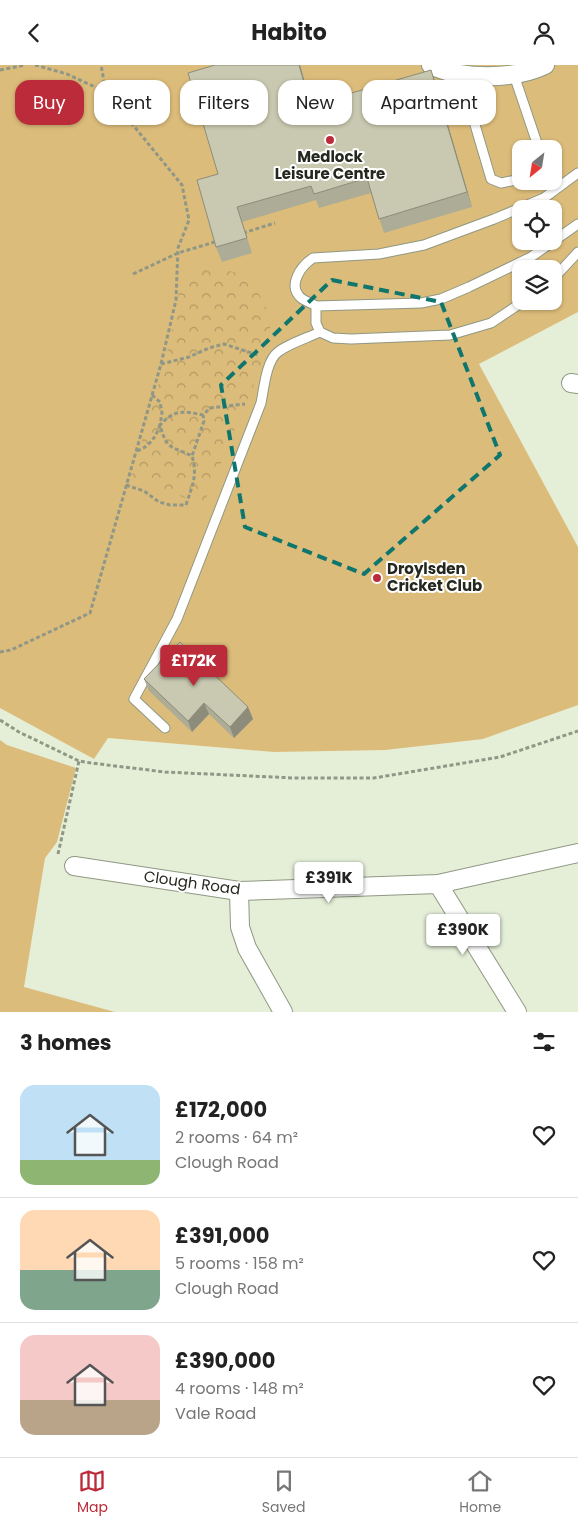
<!DOCTYPE html>
<html lang="en">
<head>
<meta charset="utf-8">
<style>
	body { margin:0; font-family:Poppins,sans-serif; background:#f2f2f2; color:#222; height:100vh; display:flex; flex-direction:column; font-size:19px; white-space:nowrap }
	* { box-sizing:border-box; margin:0 }
	p { font-size:16px; color:#767676 }
	.icon { flex:none; width:28px; height:28px; fill:none; stroke:currentColor; stroke-width:2; stroke-linecap:round; stroke-linejoin:round }
	.map { position:relative; height:947px; overflow:hidden }
	.sheet { display:flex; flex-direction:column; background:#fff; flex:1 }
	.sheet>* { flex:none }
	.hud { position:absolute; left:15px; top:15px; width:549px; height:45px; display:flex; gap:10px }
	.needle { width:32px; rotate:210deg }
	.fabs { position:absolute; left:512px; top:75px; display:grid; gap:10px }
	.fabs a { display:grid; place-items:center; width:50px; height:50px; border-radius:10px; background:#fff; box-shadow:0 1px 4px #0004; font-size:25px }
	.price { position:absolute; translate:-50% -42px; padding:0 11px; border-radius:5px; background:#fff; color:#222; font-size:16px; line-height:32px; filter:drop-shadow(0 1px 2px #0008) }
	.price::after { content:''; position:absolute; left:50%; top:30px; width:15px; height:11px; margin-left:-8px; background:inherit; clip-path:polygon(0 0,100% 0,50% 100%) }
	.price.current { background:#bc2b39; color:#fff }
	ul { padding:0; list-style:none }
	li { display:flex; align-items:center; gap:15px; height:125px; padding:0 20px }
	li+li { border-top:1px solid #e0e0e0 }
	li span { display:grid; place-items:center; flex:none; width:140px; height:100px; border-radius:15px; color:#555 }
	li>.icon { margin-inline-start:auto }
	span .icon { width:60px; height:60px; fill:#fffc; stroke-width:1 }
	li b { font-size:21px }
	h2 { display:flex; justify-content:space-between; align-items:center; height:60px; padding:0 20px; font-size:21px }
	.tag { padding:0 18px; border-radius:15px; background:#fff; box-shadow:0 1px 4px #0004; font-size:18px; line-height:45px }
	.tag.current { background:#bc2b39; color:#fff }
	header { display:flex; justify-content:space-between; align-items:center; height:65px; padding:0 20px; background:#fff; font-size:22px; font-weight:700 }
	.tabs { display:flex; justify-content:space-around; align-items:center; height:70px; border-top:1px solid #e0e0e0; background:#fff; font-size:14px; color:#767676 }
	.tabs a { display:grid; justify-items:center; gap:2px }
	.tabs .current { color:#bc2b39 }
	.map>svg:first-child { display:block }
	.grass { fill:#dcbc7a; fill-rule:evenodd }
	.park { fill:url(#park-crowns) }
	.lines { fill:none; stroke-linecap:round; stroke-linejoin:round }
	.service-casing { stroke:#8f9883; stroke-width:11 }
	.minor-casing { stroke:#8f9883; stroke-width:20 }
	.path { stroke:#909786; stroke-width:3; stroke-dasharray:4 2.5; stroke-linecap:butt }
	.service { stroke:#fff; stroke-width:9 }
	.minor { stroke:#fff; stroke-width:18 }
	.wall { fill:#adac97 }
	.shaded-wall { fill:#8d8c7b }
	.building { fill:#c9c8b0; stroke:#8d8c7b }
	.marked { fill:none; stroke:#0f766e; stroke-width:4; stroke-dasharray:10 6; stroke-linejoin:round }
	.poi-dot { fill:#bc2b39; stroke:#fff; stroke-width:2 }
	.labels { text-anchor:middle; stroke-width:4; stroke-linejoin:round; paint-order:stroke }
	.poi-label { font-size:15px; font-weight:bold; fill:#25281f; stroke:#fff }
	.street-label { font-size:15px; fill:#25281f; stroke:#fff }
</style>
</head>
<body>
<header><svg class="icon" aria-label="back" viewBox="0 0 24 24"><path d="M15 5l-7 7 7 7"/></svg>Habito<svg class="icon" aria-label="person" viewBox="0 0 24 24"><circle cx="12" cy="8" r="4"/><path d="M4 21q1-7 8-7t8 7"/></svg></header>
<div class="map">
<svg width="578" height="947" viewBox="0 0 578 947">
	<defs>
		<pattern id="park-crowns" width="20" height="18" patternUnits="userSpaceOnUse" patternTransform="scale(1.25)"><rect width="20" height="18" fill="#dcbc7a"/><path d="M2 6a3 3 0 1 1 6 0M12 15a3 3 0 1 1 6 0" fill="none" stroke="#b29963"/></pattern>
	</defs>
	<rect width="100%" height="100%" fill="#e5efd8"/>
	<!-- grass -->
	<g class="grass">
		<path d="M 0,0 L 578,0 L 578,247 L 479,299 L 578,482 L 578,640 L 483,674 L 385,685 L 274,687 L 108,673 L 94,694 L 0,643 ZM 521,84 L 554,84 L 554,116 L 521,116 ZM 521,144 L 554,144 L 554,176 L 521,176 ZM 521,204 L 554,204 L 554,236 L 521,236 Z"/>
		<polygon points="0,675 7,680 76,703 57,777 45,793 24,922 115,947 0,947"/>
	</g>
	<!-- park -->
	<path class="park" d="M 205,202 L 234,207 L 258,227 L 272,255 L 261,302 L 203,441 L 155,420 L 131,413 C 149,350 173,282 180,218 Z"/>
	<g class="lines">
		<defs>
			<g id="service">
				<polyline points="460,9 491,114 501,118 521,114"/>
				<polyline points="514,10 539,84"/>
				<polyline points="554,213 578,187"/>
				<polyline points="524,236 491,258 450,270 351,274 333,273 320,267 316,258 316,241 421,238 441,234 469,222 531,192 578,159"/>
				<path d="M 316,241 C 311,238 305,236 301,233 C 287,220 301,201 313,193 L 379,189 L 424,180 L 494,154 L 544,133 L 578,108"/>
				<path d="M 165,663 L 134,634 L 177,554 L 261,338 C 264,324 266,296 278,287 C 288,279 307,273 320,267"/>
			</g>
			<g id="minor">
				<path d="M 431,0 C 461,15 514,15 545,0"/>
				<polyline points="571,318 578,319"/>
				<polyline points="74,801 239,826 438,819 578,788"/>
				<polyline points="438,819 517,947"/>
				<polyline points="239,826 240,862 247,883 283,947"/>
			</g>
		</defs>
		<!-- service casing -->
		<use href="#service" class="service-casing"/>
		<!-- minor casing -->
		<use href="#minor" class="minor-casing"/>
		<!-- path -->
		<g class="path">
			<polyline points="35,0 67,9 106,27"/>
			<polyline points="0,5 25,0"/>
			<polyline points="243,168 275,158"/>
			<polyline points="133,209 178,188 218,176"/>
			<polyline points="161,299 189,292 209,283 224,279 258,290"/>
			<path d="M 152,330 L 160,337 L 162,348 L 160,360 C 175,344 183,346 203,350 L 210,343 L 245,339"/>
			<path d="M 137,386 C 149,382 156,372 160,360 C 167,386 172,381 192,391 L 204,356 L 203,350"/>
			<path d="M 126,420 L 144,426 L 159,437 L 170,440 L 186,440 C 192,421 198,411 192,391"/>
			<polyline points="0,587 11,585 90,548 161,299 176,235 178,183 189,155 182,120 106,27 101,0"/>
			<polyline points="0,655 19,667 79,696 91,698 165,707 294,713 374,713 500,692 578,666"/>
			<polyline points="58,789 79,696"/>
		</g>
		<!-- service -->
		<use href="#service" class="service"/>
		<!-- minor -->
		<use href="#minor" class="minor"/>
	</g>
	<!-- wall -->
	<g class="wall">
		<polygon points="215,0 300,0 308,28 328,22 332,34 436,19 472,142 384,168 371,128 319,143 316,135 242,157 252,188 222,197 216,182 218,109"/>
		<polygon points="144,614 248,642 253,654 234,673 209,649 192,667 149,626"/>
	</g>
	<!-- shaded-wall -->
	<g class="shaded-wall">
		<polygon points="299,0 300,0 312,43 307,28"/>
		<polygon points="431,5 436,19 472,142 467,127"/>
		<polygon points="204,638 209,649 192,667 188,656"/>
		<polygon points="248,642 253,654 234,673 230,662"/>
	</g>
	<!-- building -->
	<g class="building">
		<polygon points="215,0 299,0 307,28 328,22 331,34 431,5 467,127 379,154 367,113 314,129 311,121 237,142 247,173 216,182 197,115 218,109 188,8"/>
		<polygon points="180,577 248,642 230,662 204,638 188,656 144,614"/>
	</g>
	<!-- marked area -->
	<path class="marked" d="M 332,215 L 441,237 L 500,390 L 364,509 L 245,462 L 221,320 Z"/>
	<!-- markers -->
	<g class="poi-dot">
		<circle cx="330" cy="75" r="5"/>
		<circle cx="377" cy="513" r="5"/>
	</g>
	<g class="labels">
		<!-- poi labels -->
		<g class="poi-label">
			<text x="330" y="97">Medlock<tspan x="330" dy="17">Leisure Centre</tspan></text>
			<text x="387" y="509" text-anchor="start">Droylsden<tspan x="387" dy="17">Cricket Club</tspan></text>
		</g>
		<!-- street labels -->
		<g class="street-label">
			<text transform="translate(192 818) rotate(8)" y="5">Clough Road</text>
		</g>
	</g>
</svg>
<div class="fabs">
<a><svg class="needle" viewBox="-14 -14 28 28"><path d="M0-13l5 13h-10z" fill="#e53935"/><path d="M0 13l5-13h-10z" fill="#767676"/></svg></a>
<a><svg class="icon" aria-label="locate" viewBox="0 0 24 24"><circle cx="12" cy="12" r="6"/><path d="M12 2v4M12 18v4M2 12h4M18 12h4"/></svg></a>
<a><svg class="icon" aria-label="layers" viewBox="0 0 24 24"><path d="M12 4l9 5-9 5-9-5zM3 14l9 5 9-5"/></svg></a>
</div>
<b class="price current" style="left:194px;top:622px">£172K</b>
<b class="price" style="left:329px;top:839px">£391K</b>
<b class="price" style="left:463px;top:891px">£390K</b>
<div class="hud">
<a class="tag current">Buy</a>
<a class="tag">Rent</a>
<a class="tag">Filters</a>
<a class="tag">New</a>
<a class="tag">Apartment</a>
</div>
</div>
<section class="sheet">
<h2>3 homes<svg class="icon" aria-label="filters" viewBox="0 0 24 24"><path d="M4 7h16M4 17h16"/><circle cx="9" cy="7" r="2"/><circle cx="15" cy="17" r="2"/></svg></h2>
<ul>
<li><span style="background:linear-gradient(#bfe0f5 75%,#8fb573 0)"><svg class="icon" aria-label="home" viewBox="0 0 24 24"><path d="M3 11l9-7 9 7M6 9v11h12V9"/></svg></span><div><b>£172,000</b><p>2 rooms · 64 m²</p><p>Clough Road</p></div><svg class="icon" aria-label="heart" viewBox="0 0 24 24"><path d="M12 20l-8-8c-3-5 5-10 8-4 3-6 11-1 8 4z"/></svg></li>
<li><span style="background:linear-gradient(#ffd9b3 60%,#7fa58c 0)"><svg class="icon" aria-label="home" viewBox="0 0 24 24"><path d="M3 11l9-7 9 7M6 9v11h12V9"/></svg></span><div><b>£391,000</b><p>5 rooms · 158 m²</p><p>Clough Road</p></div><svg class="icon" aria-label="heart" viewBox="0 0 24 24"><path d="M12 20l-8-8c-3-5 5-10 8-4 3-6 11-1 8 4z"/></svg></li>
<li><span style="background:linear-gradient(#f6c9c9 65%,#b9a48a 0)"><svg class="icon" aria-label="home" viewBox="0 0 24 24"><path d="M3 11l9-7 9 7M6 9v11h12V9"/></svg></span><div><b>£390,000</b><p>4 rooms · 148 m²</p><p>Vale Road</p></div><svg class="icon" aria-label="heart" viewBox="0 0 24 24"><path d="M12 20l-8-8c-3-5 5-10 8-4 3-6 11-1 8 4z"/></svg></li>
</ul>
</section>
<nav class="tabs">
<a class="current"><svg class="icon" aria-label="map" viewBox="0 0 24 24"><path d="M3 6l6-2 6 2 6-2v14l-6 2-6-2-6 2zM9 4v14M15 6v14"/></svg>Map</a>
<a><svg class="icon" aria-label="saved" viewBox="0 0 24 24"><path d="M7 4h10v16l-5-4-5 4z"/></svg>Saved</a>
<a><svg class="icon" aria-label="home" viewBox="0 0 24 24"><path d="M3 11l9-7 9 7M6 9v11h12V9"/></svg>Home</a>
</nav>
</body>
</html>
